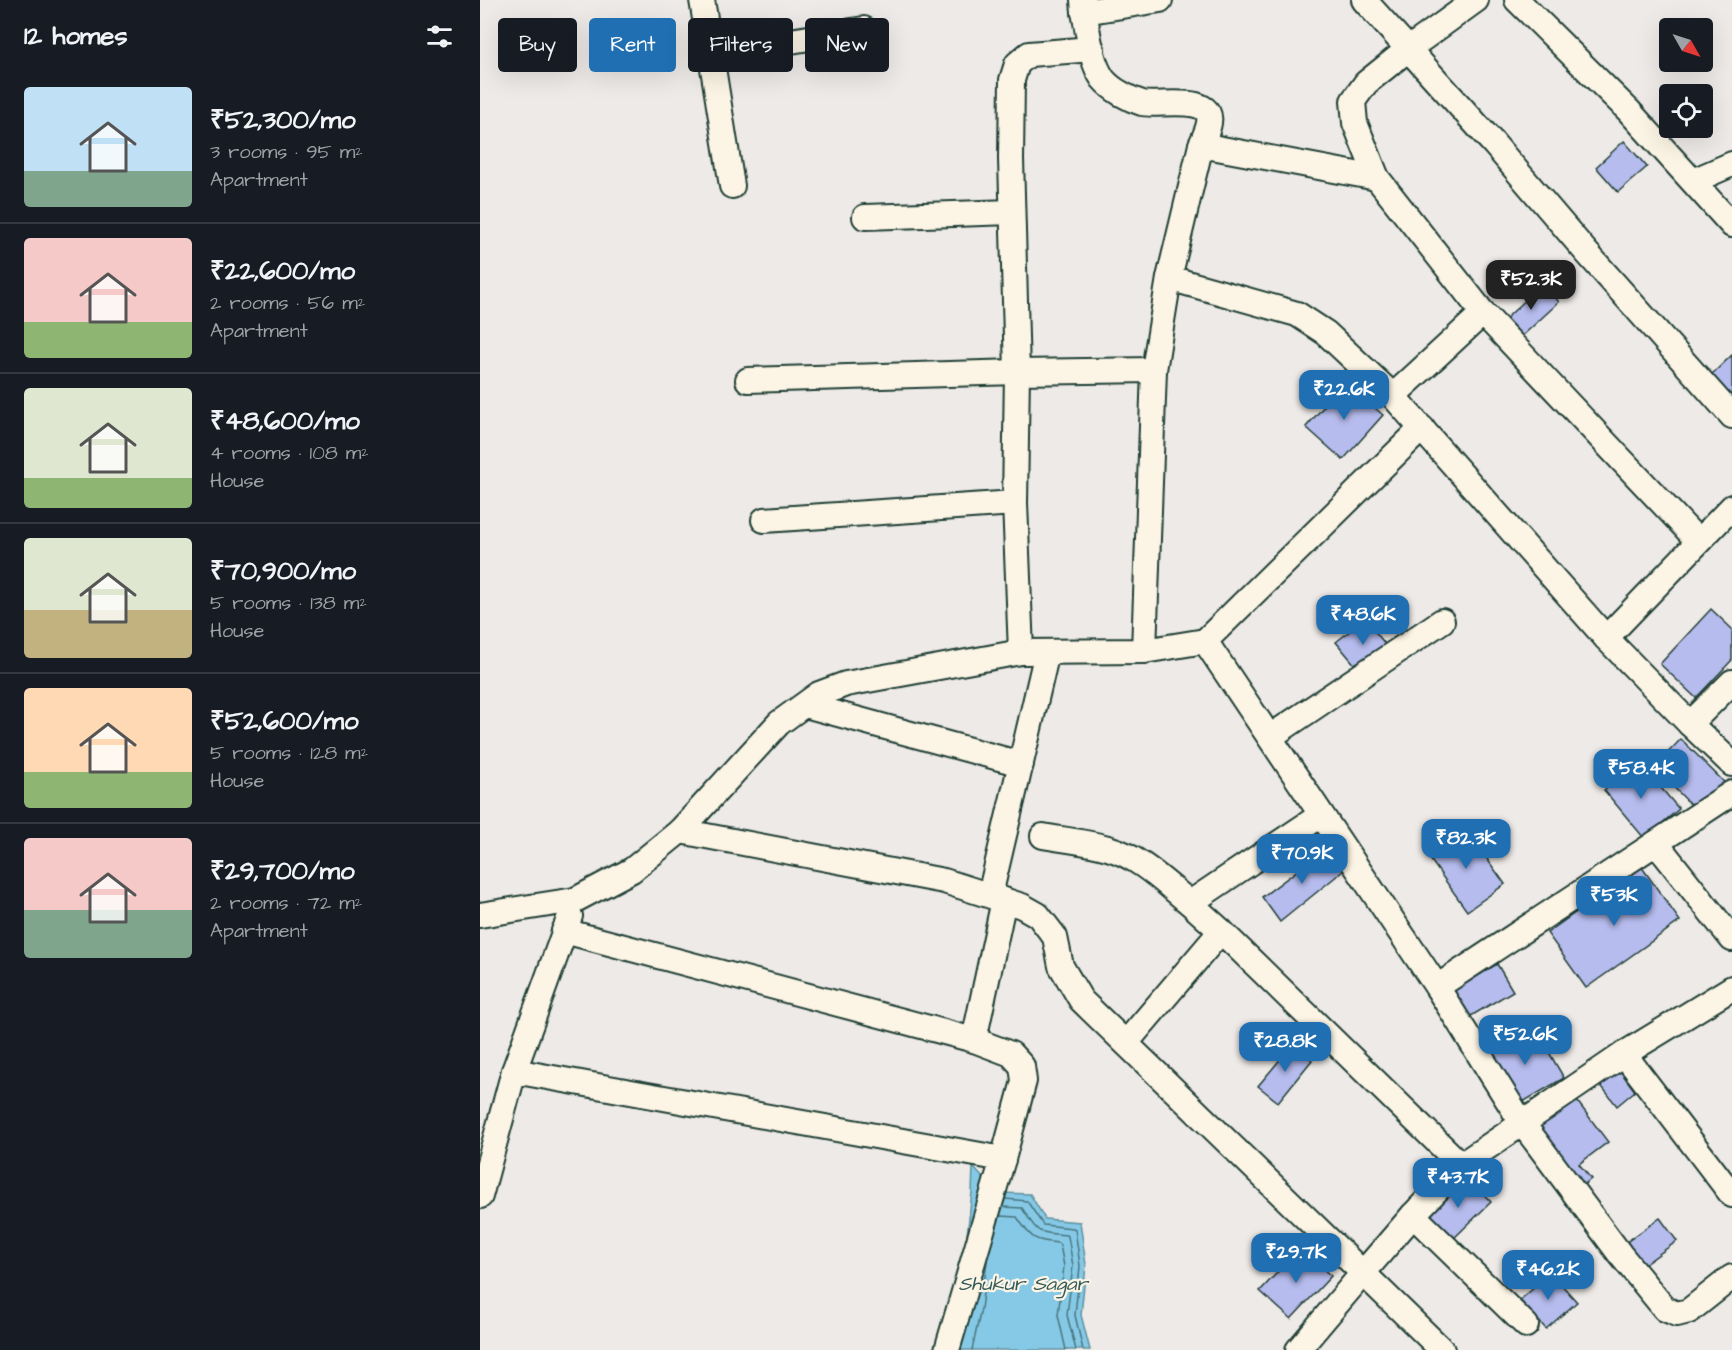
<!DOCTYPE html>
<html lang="en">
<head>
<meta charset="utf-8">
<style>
	body { margin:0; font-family:"Architects Daughter",sans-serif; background:#242831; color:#f1f3f6; height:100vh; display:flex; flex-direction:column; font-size:22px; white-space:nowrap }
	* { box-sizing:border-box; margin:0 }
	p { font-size:20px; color:#9ea1a6 }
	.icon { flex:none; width:33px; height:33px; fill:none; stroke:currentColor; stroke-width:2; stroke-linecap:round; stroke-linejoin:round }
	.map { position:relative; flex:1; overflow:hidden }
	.sheet { display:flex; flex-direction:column; background:#171b24; width:480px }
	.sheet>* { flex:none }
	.guide { position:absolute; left:18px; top:18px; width:570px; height:54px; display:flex; gap:12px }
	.needle { width:39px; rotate:129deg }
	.controls { position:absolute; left:1179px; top:18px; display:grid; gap:12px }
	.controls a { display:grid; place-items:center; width:54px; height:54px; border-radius:6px; background:#171b24; box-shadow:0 6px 24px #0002; font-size:30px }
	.price { position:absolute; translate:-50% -51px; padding:0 14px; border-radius:12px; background:#1f6fb2; color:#fff; font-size:20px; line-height:39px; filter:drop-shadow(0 2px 3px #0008) }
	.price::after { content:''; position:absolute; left:50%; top:36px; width:18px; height:14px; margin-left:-9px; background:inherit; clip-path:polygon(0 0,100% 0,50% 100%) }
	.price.selected { background:#222; color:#fff }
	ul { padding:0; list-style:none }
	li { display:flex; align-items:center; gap:18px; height:150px; padding:0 24px }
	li+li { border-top:2px solid #363941 }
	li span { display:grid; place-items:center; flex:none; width:168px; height:120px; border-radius:6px; color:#555 }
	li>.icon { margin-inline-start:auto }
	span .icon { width:72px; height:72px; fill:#fffc; stroke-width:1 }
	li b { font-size:26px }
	h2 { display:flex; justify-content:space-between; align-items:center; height:72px; padding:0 24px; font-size:26px }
	.tag { padding:0 21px; border-radius:6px; background:#171b24; box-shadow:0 6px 24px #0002; font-size:21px; line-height:54px }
	.tag.selected { background:#1f6fb2; color:#fff }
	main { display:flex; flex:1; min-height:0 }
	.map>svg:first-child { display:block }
	.water { fill:#86c9e7; stroke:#5d919f; stroke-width:1.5 }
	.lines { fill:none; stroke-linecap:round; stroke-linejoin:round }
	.shore { stroke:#48757c; stroke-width:1.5 }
	.building { fill:#b6bcee; stroke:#1f3d34; stroke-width:1.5 }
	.street-casing { stroke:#1f3d34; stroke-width:28 }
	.street { stroke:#fcf5e5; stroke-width:24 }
	.labels { text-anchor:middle; stroke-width:4.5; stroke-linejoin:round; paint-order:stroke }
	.water-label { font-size:20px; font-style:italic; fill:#345958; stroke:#fcf5e5 }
</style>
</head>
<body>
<main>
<section class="sheet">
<h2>12 homes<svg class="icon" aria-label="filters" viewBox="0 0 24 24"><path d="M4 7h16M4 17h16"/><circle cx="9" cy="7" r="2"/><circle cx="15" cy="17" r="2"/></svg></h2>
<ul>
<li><span style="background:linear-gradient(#bfe0f5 70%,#7fa58c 0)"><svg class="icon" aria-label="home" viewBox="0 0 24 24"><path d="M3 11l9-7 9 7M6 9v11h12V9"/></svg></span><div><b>₹52,300/mo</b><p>3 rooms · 95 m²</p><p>Apartment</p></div></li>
<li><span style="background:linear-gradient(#f6c9c9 70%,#8fb573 0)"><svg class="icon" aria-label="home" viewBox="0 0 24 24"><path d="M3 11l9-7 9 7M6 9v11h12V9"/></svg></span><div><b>₹22,600/mo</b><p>2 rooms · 56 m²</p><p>Apartment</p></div></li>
<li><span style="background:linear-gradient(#dfe7d0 75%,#8fb573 0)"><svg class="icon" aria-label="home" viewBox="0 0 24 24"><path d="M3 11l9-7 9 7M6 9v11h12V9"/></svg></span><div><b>₹48,600/mo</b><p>4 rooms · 108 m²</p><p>House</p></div></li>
<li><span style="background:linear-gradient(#dfe7d0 60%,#c2b280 0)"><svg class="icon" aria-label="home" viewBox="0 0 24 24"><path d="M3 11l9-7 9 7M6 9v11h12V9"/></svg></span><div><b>₹70,900/mo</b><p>5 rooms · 138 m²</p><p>House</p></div></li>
<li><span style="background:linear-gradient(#ffd9b3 70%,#8fb573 0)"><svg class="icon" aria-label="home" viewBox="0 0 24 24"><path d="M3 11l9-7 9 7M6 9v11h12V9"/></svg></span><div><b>₹52,600/mo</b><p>5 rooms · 128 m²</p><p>House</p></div></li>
<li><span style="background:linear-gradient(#f6c9c9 60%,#7fa58c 0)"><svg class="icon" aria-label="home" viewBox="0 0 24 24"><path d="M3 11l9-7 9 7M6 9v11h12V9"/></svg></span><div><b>₹29,700/mo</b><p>2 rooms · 72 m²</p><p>Apartment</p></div></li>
</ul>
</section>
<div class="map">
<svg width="1252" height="1350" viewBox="0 0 1252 1350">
	<rect width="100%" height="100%" fill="#eeeae7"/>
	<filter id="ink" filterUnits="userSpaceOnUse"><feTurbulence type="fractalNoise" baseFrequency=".0167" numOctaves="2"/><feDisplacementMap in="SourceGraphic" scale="12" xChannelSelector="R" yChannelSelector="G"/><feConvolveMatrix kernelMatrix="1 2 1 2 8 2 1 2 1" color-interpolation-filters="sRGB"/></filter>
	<g filter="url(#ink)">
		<!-- water -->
		<polygon class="water" points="493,1167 517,1193 550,1194 565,1219 600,1222 606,1265 601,1315 610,1350 468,1350 479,1305 492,1192"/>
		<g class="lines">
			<!-- shore -->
			<g class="shore">
				<polyline points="525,1199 547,1201 563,1225 593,1228 595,1229 600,1266 595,1315 603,1350"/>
				<path d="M 523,1207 L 542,1208 C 559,1234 554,1232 586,1235 L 588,1236 L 593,1266 L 587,1315 L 596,1350"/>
				<path d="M 520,1216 L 537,1217 C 551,1238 553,1241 578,1243 L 580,1245 L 584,1266 L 578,1315 L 586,1350"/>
				<polyline points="492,1350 501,1309 507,1261"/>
			</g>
		</g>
		<!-- building -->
		<g class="building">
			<polygon points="1144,141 1167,167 1138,192 1116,167"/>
			<polygon points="1063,284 1079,302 1039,339 1023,321"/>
			<polygon points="1252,355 1252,399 1230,376"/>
			<polygon points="865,382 903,415 863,460 826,427"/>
			<polygon points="1231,609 1252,629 1252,660 1216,698 1180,664"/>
			<polygon points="885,619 910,650 881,672 856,642"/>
			<polygon points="1201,739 1246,784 1218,812 1174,767"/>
			<polygon points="1158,761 1199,809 1164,838 1124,790"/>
			<polygon points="985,828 1025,884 987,911 947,855"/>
			<polygon points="846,849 864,870 800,922 782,897"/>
			<polygon points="1161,866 1200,921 1106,988 1067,933"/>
			<polygon points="1017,964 1033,991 986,1019 970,993"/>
			<polygon points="1053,1025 1084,1078 1036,1106 1005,1054"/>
			<polygon points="813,1044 832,1060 798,1102 778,1086"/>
			<polygon points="1138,1068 1155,1091 1137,1106 1119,1083"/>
			<polygon points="1094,1097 1128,1142 1099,1164 1111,1179 1097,1190 1051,1129"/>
			<polygon points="986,1176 1011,1202 971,1241 945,1215"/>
			<polygon points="1180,1218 1197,1241 1158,1269 1141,1246"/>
			<polygon points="820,1248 851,1276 811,1319 780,1291"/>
			<polygon points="1071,1273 1097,1302 1066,1329 1040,1300"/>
		</g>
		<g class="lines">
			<defs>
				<g id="street">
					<polyline points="222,0 252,186"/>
					<polyline points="603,0 604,12 680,0"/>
					<polyline points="884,0 1014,144 1107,253 1252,416"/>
					<polyline points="996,0 927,50 886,83 873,101 875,123 897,178 1003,313 1218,541"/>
					<polyline points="1037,0 1149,111 1252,225"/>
					<path d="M 604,12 C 609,34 610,60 623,79 C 632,90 649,99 662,103 C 678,107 734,93 729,123 C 728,130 724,138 721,145"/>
					<polyline points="231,54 384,29"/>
					<polyline points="1213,181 1252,164"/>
					<polyline points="385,217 532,212"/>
					<polyline points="689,278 817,314 846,333 913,396 1126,638 1210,724 1252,764"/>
					<polyline points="268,380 537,372 674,370"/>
					<polyline points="913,396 1003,313"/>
					<polyline points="284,520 535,503"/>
					<polyline points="1126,638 1252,507"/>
					<polyline points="725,641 942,428"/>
					<polyline points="664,651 674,370 689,278 721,145 897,178"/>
					<polyline points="541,652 535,503 537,372 531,159 532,80 537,64 549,54 612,49"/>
					<polyline points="325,705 541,764"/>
					<polyline points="1210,724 1252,682"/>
					<polyline points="790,737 962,621"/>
					<polyline points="841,815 710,903 741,931 981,1165"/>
					<polyline points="200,831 464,881 542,906 558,915 575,937 581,966 601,1000 883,1273 818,1350"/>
					<path d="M 563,836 C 585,840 607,842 628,848 C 660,857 685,883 710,903"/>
					<polyline points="1176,843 1252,939"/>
					<polyline points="510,895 567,652"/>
					<polyline points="0,915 95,900 152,870 200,831 299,723 339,694 366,684 541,652 664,651 725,641 957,987 1042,1123 1140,1254 1185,1309 1197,1314 1209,1311 1252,1277"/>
					<polyline points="84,931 494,1040"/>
					<polyline points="957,987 1252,793"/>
					<polyline points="646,1043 741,931"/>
					<polyline points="1144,1054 1252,1195"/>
					<polyline points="34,1071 523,1159"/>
					<polyline points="0,1196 34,1071 90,916"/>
					<polyline points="933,1215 1046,1325"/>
					<polyline points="467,1350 523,1159 544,1081 542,1066 531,1054 494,1040 524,900"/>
					<polyline points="962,1350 883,1273 933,1215 981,1165 1144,1054 1252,988"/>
				</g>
			</defs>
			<!-- street casing -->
			<use href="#street" class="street-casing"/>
			<!-- street -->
			<use href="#street" class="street"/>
		</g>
	</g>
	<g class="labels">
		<!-- water labels -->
		<g class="water-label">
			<text x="543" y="1290">Shukur Sagar</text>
		</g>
	</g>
</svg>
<div class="controls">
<a><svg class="needle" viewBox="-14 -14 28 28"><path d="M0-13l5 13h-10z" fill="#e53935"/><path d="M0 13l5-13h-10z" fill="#9ea1a6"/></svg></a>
<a><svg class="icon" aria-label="locate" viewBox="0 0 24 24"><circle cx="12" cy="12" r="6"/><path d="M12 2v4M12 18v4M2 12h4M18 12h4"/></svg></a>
</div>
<b class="price selected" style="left:1051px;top:311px">₹52.3K</b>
<b class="price" style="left:864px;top:421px">₹22.6K</b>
<b class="price" style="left:883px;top:646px">₹48.6K</b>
<b class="price" style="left:1161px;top:800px">₹58.4K</b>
<b class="price" style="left:986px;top:870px">₹82.3K</b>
<b class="price" style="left:822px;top:885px">₹70.9K</b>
<b class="price" style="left:1134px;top:927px">₹53K</b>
<b class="price" style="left:1045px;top:1066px">₹52.6K</b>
<b class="price" style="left:805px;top:1073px">₹28.8K</b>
<b class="price" style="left:978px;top:1209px">₹43.7K</b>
<b class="price" style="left:816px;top:1284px">₹29.7K</b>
<b class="price" style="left:1068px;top:1301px">₹46.2K</b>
<div class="guide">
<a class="tag">Buy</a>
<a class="tag selected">Rent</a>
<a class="tag">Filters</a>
<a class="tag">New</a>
</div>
</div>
</main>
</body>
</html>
